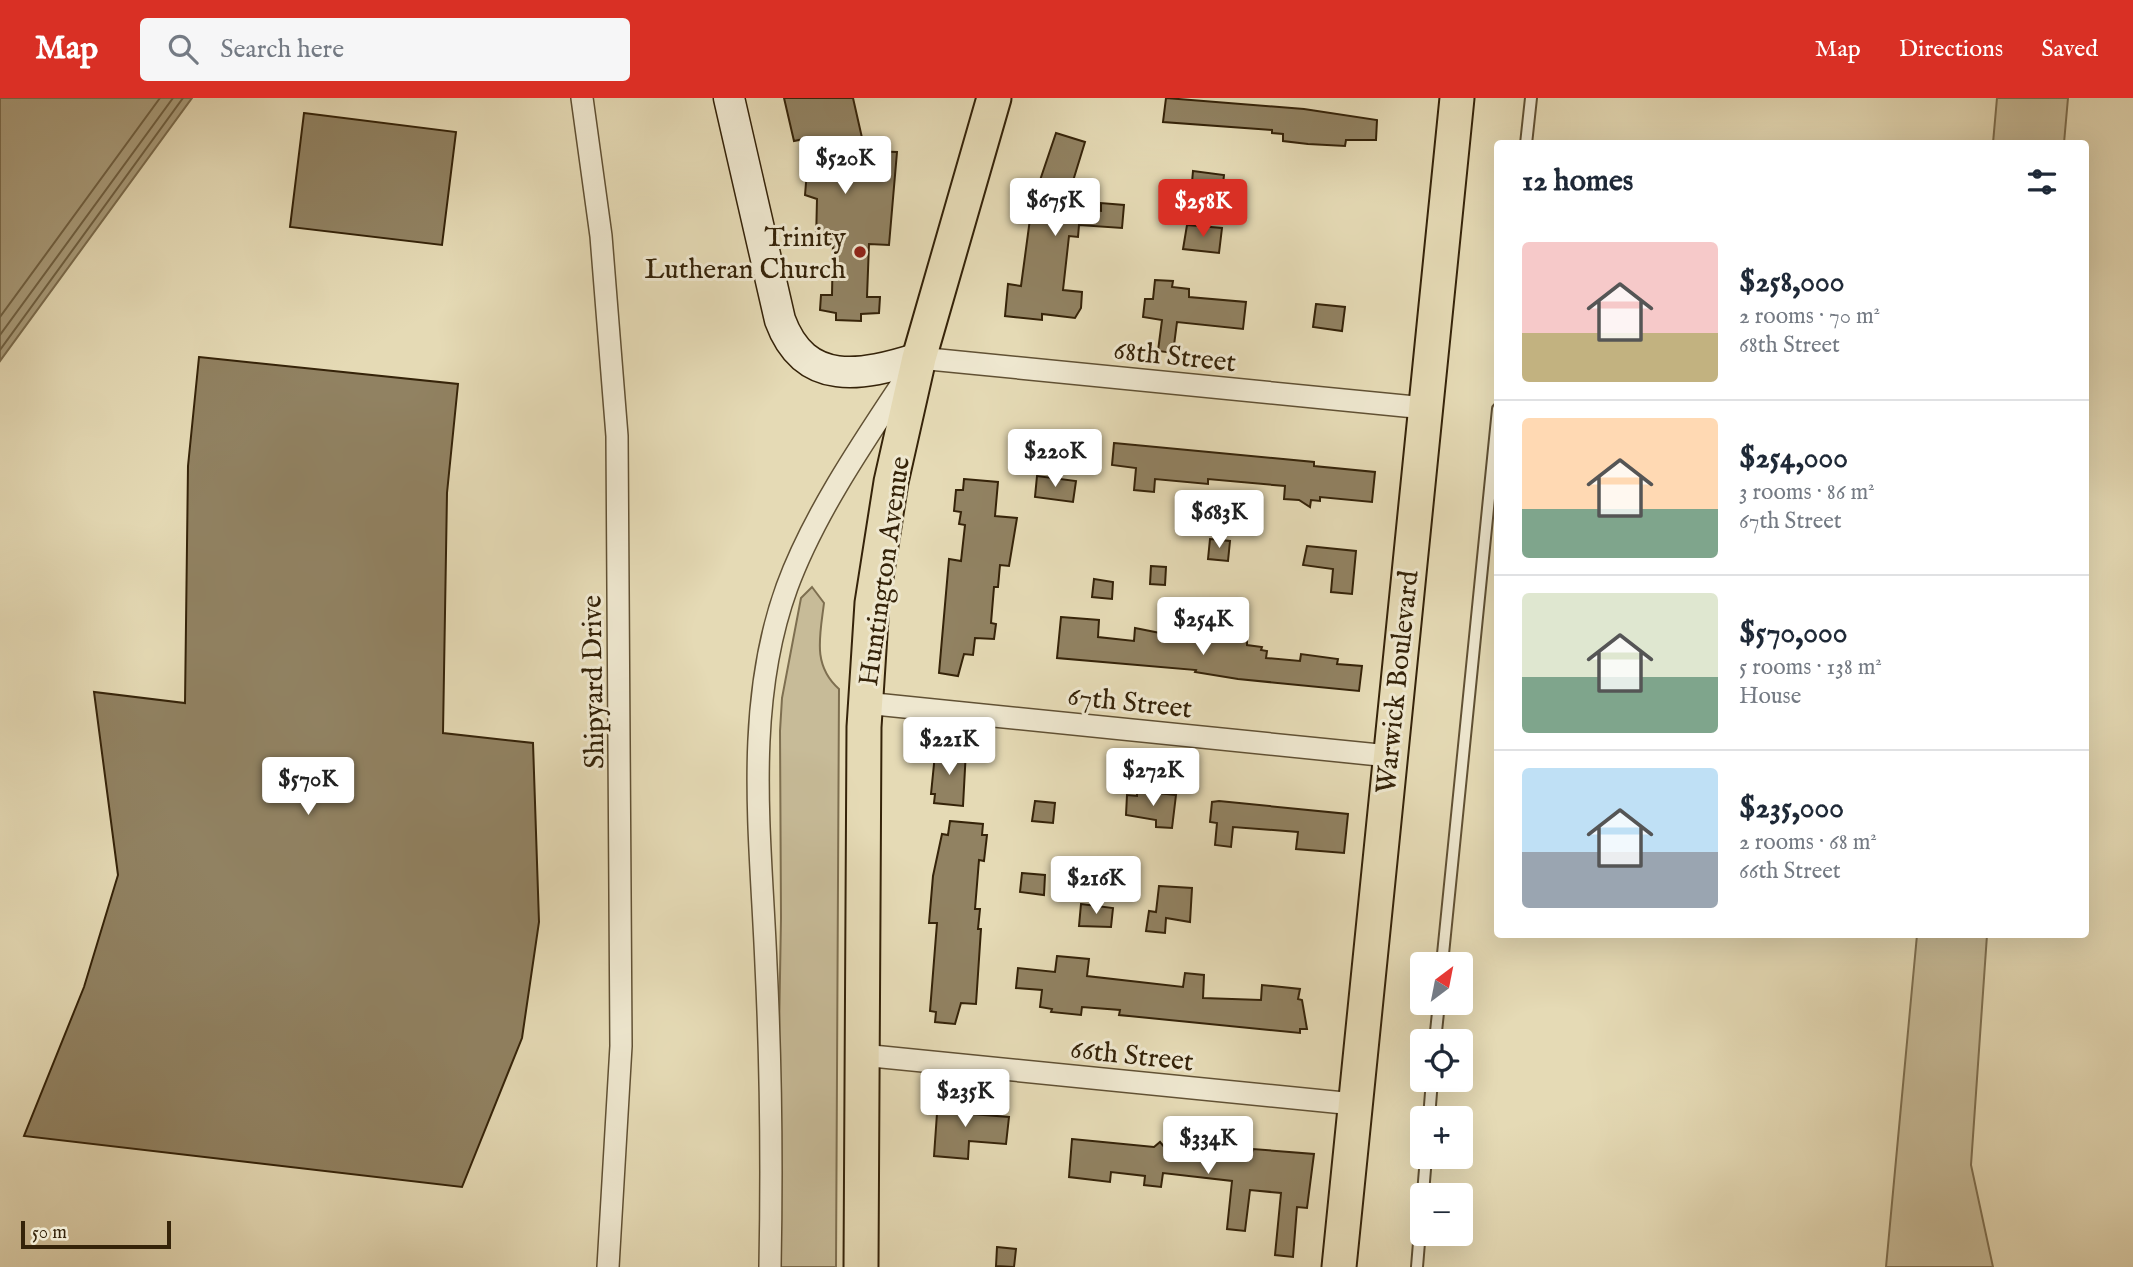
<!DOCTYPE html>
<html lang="en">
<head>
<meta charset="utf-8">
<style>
	body { margin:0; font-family:"IM FELL English",serif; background:#f6f6f7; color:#1f2937; height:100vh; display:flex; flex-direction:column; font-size:26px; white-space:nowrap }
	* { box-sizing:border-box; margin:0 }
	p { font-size:23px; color:#747a83 }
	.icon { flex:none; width:38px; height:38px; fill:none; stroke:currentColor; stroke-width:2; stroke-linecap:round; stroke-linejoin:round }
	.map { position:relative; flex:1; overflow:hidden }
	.sheet { position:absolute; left:1494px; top:42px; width:595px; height:798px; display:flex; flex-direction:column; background:#fff; border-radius:7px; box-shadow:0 7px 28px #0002 }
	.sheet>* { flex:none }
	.needle { width:46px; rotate:32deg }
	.fabs { position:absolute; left:1410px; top:854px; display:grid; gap:14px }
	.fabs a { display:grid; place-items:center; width:63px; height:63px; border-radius:7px; background:#fff; box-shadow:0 7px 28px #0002; font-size:35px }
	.scale { position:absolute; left:21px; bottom:18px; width:150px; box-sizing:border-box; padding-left:7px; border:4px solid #352309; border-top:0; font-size:19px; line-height:24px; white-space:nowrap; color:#352309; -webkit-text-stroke:5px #eee7cf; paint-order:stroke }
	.price { position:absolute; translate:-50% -60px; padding:0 16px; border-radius:7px; background:#fff; color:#222; font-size:23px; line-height:46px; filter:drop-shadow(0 2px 4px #0008) }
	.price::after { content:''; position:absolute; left:50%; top:42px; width:21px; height:16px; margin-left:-10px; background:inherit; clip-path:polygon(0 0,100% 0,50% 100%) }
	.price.selected { background:#d93025; color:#fff }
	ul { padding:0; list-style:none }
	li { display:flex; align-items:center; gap:21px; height:175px; padding:0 28px }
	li+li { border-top:2px solid #e0e1e3 }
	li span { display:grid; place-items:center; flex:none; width:196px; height:140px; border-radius:7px; color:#555 }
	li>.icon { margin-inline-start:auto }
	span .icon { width:84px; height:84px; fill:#fffc; stroke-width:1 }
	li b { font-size:30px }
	h2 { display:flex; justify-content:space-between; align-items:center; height:84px; padding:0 28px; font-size:30px }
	header { display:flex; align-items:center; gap:42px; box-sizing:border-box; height:98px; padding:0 35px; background:#d93025; color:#fff }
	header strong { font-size:33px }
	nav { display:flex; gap:38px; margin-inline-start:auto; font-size:24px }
	.search { width:490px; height:63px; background:#f6f6f7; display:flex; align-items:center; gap:18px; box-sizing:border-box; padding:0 24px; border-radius:7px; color:#747a83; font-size:26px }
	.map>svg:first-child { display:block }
	.green { fill:#c7bb98; stroke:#7e6f50; stroke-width:2 }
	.water { fill:#a99c7b; stroke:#7b6c4d; stroke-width:2 }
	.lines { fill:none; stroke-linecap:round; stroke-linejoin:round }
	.shore { stroke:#6f6042; stroke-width:2 }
	.building { fill:#918262; stroke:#352309; stroke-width:2 }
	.lane-casing { stroke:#615134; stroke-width:14 }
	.street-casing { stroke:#615134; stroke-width:24 }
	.secondary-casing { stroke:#352309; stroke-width:33 }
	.primary-casing { stroke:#352309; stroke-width:37 }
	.lane { stroke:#eee7cf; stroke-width:10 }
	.street { stroke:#eee7cf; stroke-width:21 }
	.secondary { stroke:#eee7cf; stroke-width:30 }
	.primary { stroke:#e5dab5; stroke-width:33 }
	.poi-dot { fill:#8f2418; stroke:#eee7cf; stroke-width:2.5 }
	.labels { text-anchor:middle; stroke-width:6; stroke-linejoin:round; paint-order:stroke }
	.poi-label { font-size:28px; fill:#352309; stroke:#eee7cf; text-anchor:end }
	.street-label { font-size:28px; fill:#352309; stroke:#eee7cf }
</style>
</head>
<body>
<header>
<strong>Map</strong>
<div class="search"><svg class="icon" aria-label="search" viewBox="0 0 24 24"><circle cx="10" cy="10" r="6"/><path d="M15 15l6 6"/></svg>Search here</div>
<nav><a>Map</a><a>Directions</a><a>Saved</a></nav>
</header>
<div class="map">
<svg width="2133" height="1169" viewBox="0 0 2133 1169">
	<rect width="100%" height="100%" fill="#e5dab5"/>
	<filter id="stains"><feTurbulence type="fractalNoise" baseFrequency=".00286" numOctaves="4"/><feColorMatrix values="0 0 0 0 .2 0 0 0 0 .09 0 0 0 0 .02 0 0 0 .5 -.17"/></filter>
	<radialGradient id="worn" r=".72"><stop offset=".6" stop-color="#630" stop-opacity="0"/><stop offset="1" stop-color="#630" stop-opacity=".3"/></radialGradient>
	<!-- green -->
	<g class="green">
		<polygon points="1997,0 2068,0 2064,45 1993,45"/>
		<path d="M 812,489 L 824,505 C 820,538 812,567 839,591 L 836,1169 L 775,1169 L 781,820 L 780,633 L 782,600 L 801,500 Z"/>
		<polygon points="1917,837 1987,837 1971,1067 1993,1169 1886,1169"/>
	</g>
	<!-- water -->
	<polygon class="water" points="0,0 192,0 0,263"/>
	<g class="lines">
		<!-- shore -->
		<g class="shore">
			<polyline points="0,219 160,0"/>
			<polyline points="0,237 173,0"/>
			<polyline points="0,252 183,0"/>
		</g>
	</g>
	<!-- building -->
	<g class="building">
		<polygon points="784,0 853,0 865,53 897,54 889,147 869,146 867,199 880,199 879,215 861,216 861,223 836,222 836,215 820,212 821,197 832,197 833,145 816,144 817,101 805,97 808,61 804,41 794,43"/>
		<polygon points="1166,0 1304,11 1377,22 1376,42 1346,42 1345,48 1308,46 1283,43 1283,36 1272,35 1272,32 1163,24"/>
		<polygon points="304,15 456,34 442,147 290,129"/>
		<polygon points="1056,35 1085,44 1065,109 1101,113 1101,105 1124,107 1122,130 1079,127 1078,139 1069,138 1063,192 1082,194 1081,210 1075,220 1042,216 1042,222 1005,218 1008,186 1021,188 1032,106"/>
		<polygon points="1193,73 1224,77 1222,95 1206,93 1206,97 1191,96"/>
		<polygon points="1187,127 1222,130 1219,155 1183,151"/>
		<polygon points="1155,182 1173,183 1172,189 1189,191 1189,199 1246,204 1243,231 1177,224 1173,255 1158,253 1162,222 1143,219 1145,201 1153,201"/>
		<polygon points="1316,206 1345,209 1342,233 1313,229"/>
		<polygon points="199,259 458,286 447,395 443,635 533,645 539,824 522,940 462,1089 24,1038 84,889 118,777 94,594 185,605 188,368"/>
		<polygon points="1114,345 1314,364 1314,368 1375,374 1372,404 1320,399 1320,403 1311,402 1310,409 1299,402 1284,401 1285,388 1208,381 1208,386 1155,381 1154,394 1134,392 1136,370 1112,367"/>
		<polygon points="1037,378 1076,383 1073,404 1035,399"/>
		<polygon points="964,381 998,384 995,418 1017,420 1009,468 1000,467 998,489 994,489 991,525 996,526 994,541 975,540 973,557 964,556 958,578 939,575 949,461 961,463 965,427 959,426 961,414 954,413 956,392 963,392"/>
		<polygon points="1195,412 1213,414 1210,437 1192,435"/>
		<polygon points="1210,441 1230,443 1228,463 1208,461"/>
		<polygon points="1307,448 1356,453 1352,496 1331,494 1333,471 1303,467"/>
		<polygon points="1151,468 1166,469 1165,487 1150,486"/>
		<polygon points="1094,481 1113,484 1112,501 1092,499"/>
		<polygon points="1061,519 1099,522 1098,539 1134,543 1135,530 1195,542 1195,535 1231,538 1231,541 1247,543 1247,547 1262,549 1261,552 1267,553 1266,560 1300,563 1301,556 1338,561 1337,566 1362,568 1359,593 1238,581 1195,574 1196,572 1057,560"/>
		<polygon points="940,649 966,652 963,708 934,705 935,696 931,696 935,656 939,656"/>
		<polygon points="1137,693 1176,697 1172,730 1156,729 1156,722 1126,717 1127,697 1137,698"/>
		<polygon points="1035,703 1055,705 1053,725 1032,723"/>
		<polygon points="1219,703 1348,716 1344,755 1296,751 1298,734 1233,729 1231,749 1215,747 1217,725 1210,724 1212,704"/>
		<polygon points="950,723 983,726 982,737 987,737 984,763 979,762 975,811 980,811 978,831 981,831 976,906 961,905 955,926 935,924 936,914 930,913 937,825 929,825 933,778 942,736 948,737"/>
		<polygon points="1022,775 1045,777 1044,797 1020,794"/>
		<polygon points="1159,788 1192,790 1190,824 1166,820 1165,835 1146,833 1149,813 1156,814"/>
		<polygon points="1081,806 1113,810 1111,829 1079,828"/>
		<polygon points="1057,858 1089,861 1087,878 1183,889 1185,875 1204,877 1203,900 1261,902 1262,887 1300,891 1298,901 1302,902 1307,931 1300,931 1300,935 1119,917 1120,912 1082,909 1081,917 1051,914 1052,911 1040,909 1042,892 1016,890 1018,870 1055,874"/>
		<polygon points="938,1001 973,1005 972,1016 1009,1019 1006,1046 969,1043 968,1061 934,1058"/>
		<polygon points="1072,1041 1154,1049 1160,1044 1166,1051 1218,1054 1218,1059 1250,1062 1253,1051 1314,1056 1307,1110 1297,1109 1293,1159 1275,1157 1281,1095 1250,1092 1245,1133 1227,1131 1232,1083 1163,1075 1161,1089 1144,1087 1145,1078 1111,1074 1110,1084 1069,1079"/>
		<polygon points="997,1149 1016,1151 1014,1169 996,1168"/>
	</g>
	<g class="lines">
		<defs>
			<g id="lane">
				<polyline points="1526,46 1531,0"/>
				<polyline points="1442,866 1498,311"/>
				<polyline points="1435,943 1439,905"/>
				<polyline points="1429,1020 1432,982"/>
				<polyline points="1417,1169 1426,1059"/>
			</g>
			<g id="street">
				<polyline points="582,0 601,138 617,338 621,948 608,1169"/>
				<polyline points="865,605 1389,658"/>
				<polyline points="862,957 1354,1006"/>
				<path d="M 770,1169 C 772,1068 771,968 766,867 C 761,741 743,610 787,489 C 816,410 873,330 919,260 L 1425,310"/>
			</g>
			<path id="secondary" d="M 729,0 L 780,222 C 805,290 862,278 919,260"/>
			<g id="primary">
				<polyline points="861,1169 864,629 872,505 891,384 919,260 994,0"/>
				<polyline points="1339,1169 1457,0"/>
			</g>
		</defs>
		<!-- lane casing -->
		<use href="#lane" class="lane-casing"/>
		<!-- street casing -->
		<use href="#street" class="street-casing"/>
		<!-- secondary casing -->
		<use href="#secondary" class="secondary-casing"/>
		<!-- primary casing -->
		<use href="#primary" class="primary-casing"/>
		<!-- lane -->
		<use href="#lane" class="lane"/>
		<!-- street -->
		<use href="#street" class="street"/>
		<!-- secondary -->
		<use href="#secondary" class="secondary"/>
		<!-- primary -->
		<use href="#primary" class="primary"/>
	</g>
	<!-- markers -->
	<circle class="poi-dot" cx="860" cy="154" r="7"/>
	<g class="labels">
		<!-- poi labels -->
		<g class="poi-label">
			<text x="846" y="148">Trinity<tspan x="846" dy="32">Lutheran Church</tspan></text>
		</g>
		<!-- street labels -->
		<g class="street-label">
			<text transform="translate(1175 257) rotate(6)" y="10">68th Street</text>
			<text transform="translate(883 473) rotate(-82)" y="10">Huntington Avenue</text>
			<text transform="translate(592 584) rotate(-91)" y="10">Shipyard Drive</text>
			<text transform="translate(1396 584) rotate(-84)" y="10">Warwick Boulevard</text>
			<text transform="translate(1130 603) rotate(6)" y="10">67th Street</text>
			<text transform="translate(1132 956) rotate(6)" y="10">66th Street</text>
		</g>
	</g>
	<rect width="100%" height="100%" filter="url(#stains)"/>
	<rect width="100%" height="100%" fill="url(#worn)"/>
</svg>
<div class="fabs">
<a><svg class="needle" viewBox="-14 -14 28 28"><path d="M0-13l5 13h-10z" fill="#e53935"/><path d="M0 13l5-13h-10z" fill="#747a83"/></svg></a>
<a><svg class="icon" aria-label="locate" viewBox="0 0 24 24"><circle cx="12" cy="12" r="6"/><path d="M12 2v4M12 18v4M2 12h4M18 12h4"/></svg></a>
<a>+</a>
<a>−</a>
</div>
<div class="scale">50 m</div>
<b class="price" style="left:845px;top:98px">$520K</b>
<b class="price" style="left:1055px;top:140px">$675K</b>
<b class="price selected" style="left:1203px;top:141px">$258K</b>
<b class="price" style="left:1055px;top:391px">$220K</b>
<b class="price" style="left:1219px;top:452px">$683K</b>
<b class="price" style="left:1203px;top:559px">$254K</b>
<b class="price" style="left:949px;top:679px">$221K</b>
<b class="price" style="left:1153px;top:710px">$272K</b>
<b class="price" style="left:308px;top:719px">$570K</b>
<b class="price" style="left:1096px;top:818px">$216K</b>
<b class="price" style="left:965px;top:1031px">$235K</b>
<b class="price" style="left:1208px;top:1078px">$334K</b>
<section class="sheet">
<h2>12 homes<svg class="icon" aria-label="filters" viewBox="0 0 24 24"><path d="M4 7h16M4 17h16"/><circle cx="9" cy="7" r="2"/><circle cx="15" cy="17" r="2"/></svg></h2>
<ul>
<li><span style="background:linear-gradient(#f6c9c9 65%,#c2b280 0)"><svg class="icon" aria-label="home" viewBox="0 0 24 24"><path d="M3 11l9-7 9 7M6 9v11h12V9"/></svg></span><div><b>$258,000</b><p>2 rooms · 70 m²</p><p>68th Street</p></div></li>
<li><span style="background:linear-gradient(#ffd9b3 65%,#7fa58c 0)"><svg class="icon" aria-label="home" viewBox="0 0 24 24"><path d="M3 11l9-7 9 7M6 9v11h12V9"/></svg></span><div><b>$254,000</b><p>3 rooms · 86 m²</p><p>67th Street</p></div></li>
<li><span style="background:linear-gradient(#dfe7d0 60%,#7fa58c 0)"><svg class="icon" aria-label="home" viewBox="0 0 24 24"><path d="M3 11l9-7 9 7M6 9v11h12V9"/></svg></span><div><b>$570,000</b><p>5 rooms · 138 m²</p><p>House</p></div></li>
<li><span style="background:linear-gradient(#bfe0f5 60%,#9aa5b1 0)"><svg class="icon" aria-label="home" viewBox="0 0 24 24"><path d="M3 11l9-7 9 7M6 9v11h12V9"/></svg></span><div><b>$235,000</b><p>2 rooms · 68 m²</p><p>66th Street</p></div></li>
</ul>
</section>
</div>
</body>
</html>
